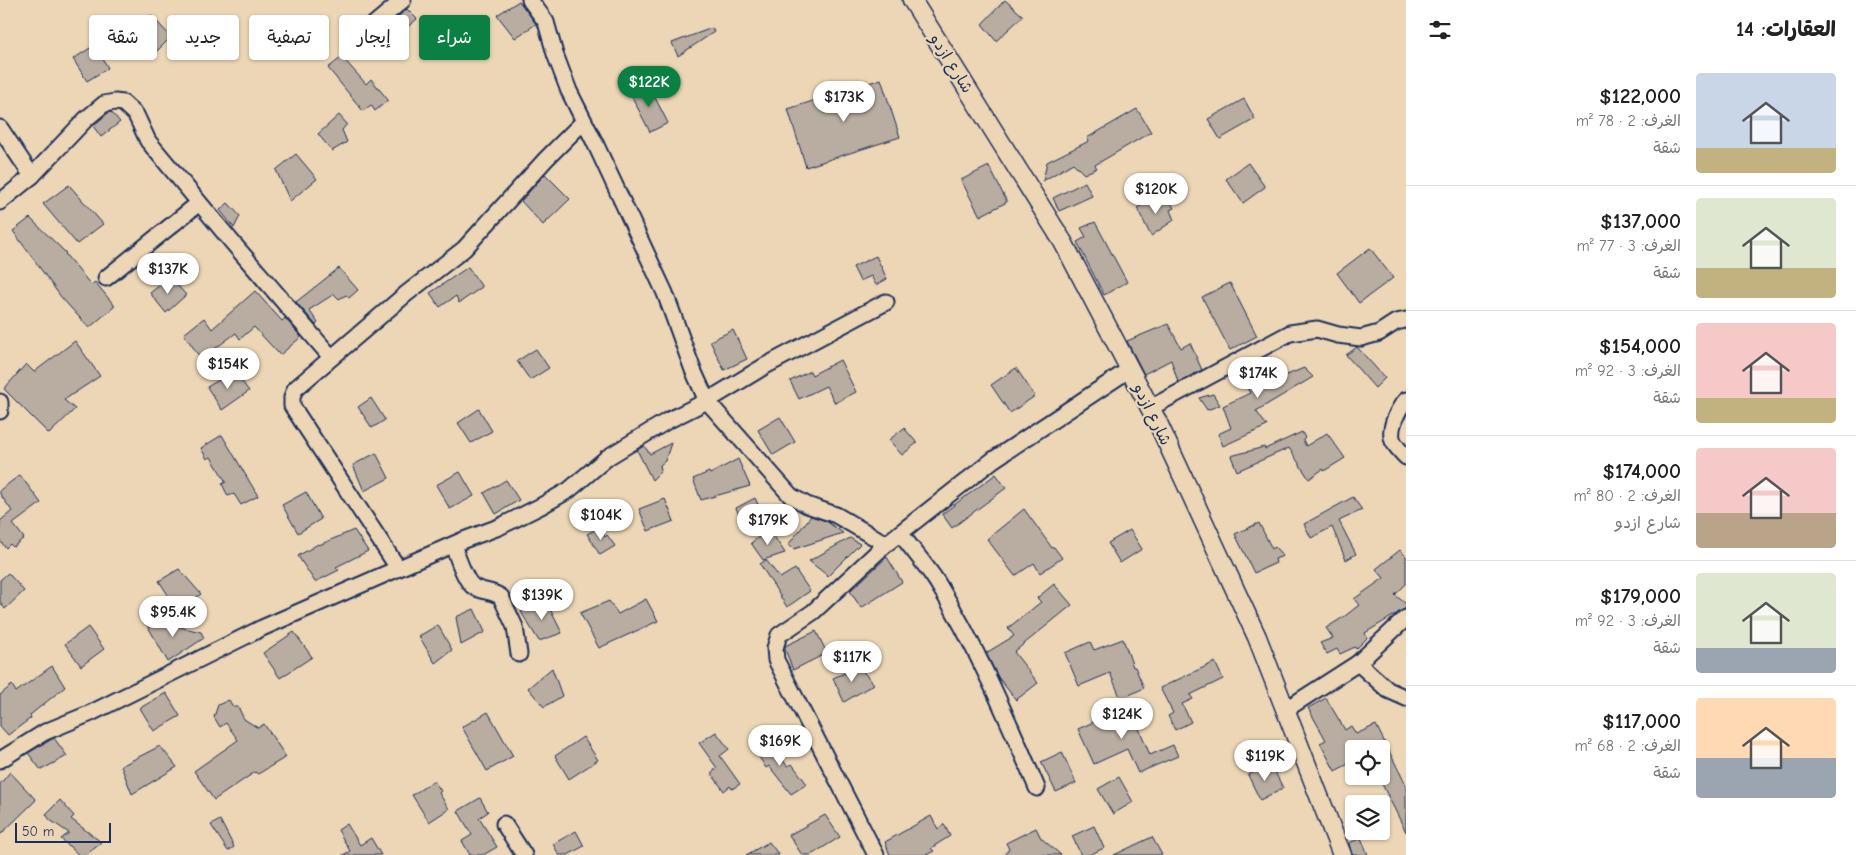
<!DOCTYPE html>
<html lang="ar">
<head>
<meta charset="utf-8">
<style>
	body { margin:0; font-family:"Comic Neue","Playpen Sans Arabic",sans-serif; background:#f6f6f6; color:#222; direction:rtl; height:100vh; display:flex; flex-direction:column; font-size:19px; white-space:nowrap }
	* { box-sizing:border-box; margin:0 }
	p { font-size:16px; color:#767676 }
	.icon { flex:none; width:28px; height:28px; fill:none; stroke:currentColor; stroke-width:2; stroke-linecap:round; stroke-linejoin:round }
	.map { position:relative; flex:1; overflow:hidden; direction:ltr }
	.side { display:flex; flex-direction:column; background:#fff; width:450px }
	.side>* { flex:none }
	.banner { position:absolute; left:15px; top:15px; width:475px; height:45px; direction:rtl; display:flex; gap:10px }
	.fabs { position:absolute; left:1345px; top:740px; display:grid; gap:10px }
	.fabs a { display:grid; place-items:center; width:45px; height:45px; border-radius:5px; background:#fff; box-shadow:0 1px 4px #0004; font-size:25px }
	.scale { position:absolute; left:15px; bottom:12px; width:96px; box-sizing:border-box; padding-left:5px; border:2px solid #1b2f5e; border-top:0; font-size:14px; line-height:18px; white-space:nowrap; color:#1b2f5e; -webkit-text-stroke:4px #ecd6b5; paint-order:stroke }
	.price { position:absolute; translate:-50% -42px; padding:0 11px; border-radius:18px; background:#fff; color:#222; font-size:16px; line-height:32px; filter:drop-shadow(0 1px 2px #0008) }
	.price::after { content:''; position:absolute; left:50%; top:30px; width:15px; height:11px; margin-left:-8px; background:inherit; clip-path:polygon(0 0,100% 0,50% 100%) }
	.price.active { background:#0b8043; color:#fff }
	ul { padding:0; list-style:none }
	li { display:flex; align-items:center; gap:15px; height:125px; padding:0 20px }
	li+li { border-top:1px solid #e0e0e0 }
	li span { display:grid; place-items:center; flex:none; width:140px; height:100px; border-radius:5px; color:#555 }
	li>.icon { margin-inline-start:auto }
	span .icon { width:60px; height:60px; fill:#fffc; stroke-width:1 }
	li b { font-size:21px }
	h2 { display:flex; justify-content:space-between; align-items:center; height:60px; padding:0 20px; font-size:21px }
	.tag { padding:0 18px; border-radius:5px; background:#fff; box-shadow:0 1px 4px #0004; font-size:18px; line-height:45px }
	.tag.active { background:#0b8043; color:#fff }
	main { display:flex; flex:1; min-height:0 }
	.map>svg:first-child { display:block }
	.building { fill:#b8ada0; stroke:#1b2f5e }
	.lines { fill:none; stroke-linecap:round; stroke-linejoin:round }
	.minor-casing { stroke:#1b2f5e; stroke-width:19 }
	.tertiary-casing { stroke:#1b2f5e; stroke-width:21 }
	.minor { stroke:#ecd6b5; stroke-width:15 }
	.tertiary { stroke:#ecd6b5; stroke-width:18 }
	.labels { text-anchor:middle; stroke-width:4.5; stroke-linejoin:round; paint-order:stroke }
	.street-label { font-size:16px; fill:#1b2f5e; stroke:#ecd6b5 }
</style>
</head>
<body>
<main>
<section class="side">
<h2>العقارات: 14<svg class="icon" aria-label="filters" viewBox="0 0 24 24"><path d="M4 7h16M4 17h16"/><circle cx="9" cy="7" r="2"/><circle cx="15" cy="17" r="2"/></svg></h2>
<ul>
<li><span style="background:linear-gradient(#c9d6e8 75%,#c2b280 0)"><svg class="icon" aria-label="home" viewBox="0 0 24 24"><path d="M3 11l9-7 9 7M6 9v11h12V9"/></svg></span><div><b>$122,000</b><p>الغرف: 2 · 78 m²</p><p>شقة</p></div></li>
<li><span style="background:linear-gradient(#dfe7d0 70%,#c2b280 0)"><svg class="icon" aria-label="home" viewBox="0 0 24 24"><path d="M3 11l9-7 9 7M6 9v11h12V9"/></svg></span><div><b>$137,000</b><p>الغرف: 3 · 77 m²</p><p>شقة</p></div></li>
<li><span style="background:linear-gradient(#f6c9c9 75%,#c2b280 0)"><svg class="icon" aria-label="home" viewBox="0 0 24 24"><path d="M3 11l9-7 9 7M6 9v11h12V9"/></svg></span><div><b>$154,000</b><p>الغرف: 3 · 92 m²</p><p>شقة</p></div></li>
<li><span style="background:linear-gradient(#f6c9c9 65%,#b9a48a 0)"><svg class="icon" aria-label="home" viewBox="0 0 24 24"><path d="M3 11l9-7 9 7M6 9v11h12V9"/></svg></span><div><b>$174,000</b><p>الغرف: 2 · 80 m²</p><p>شارع ازدو</p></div></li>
<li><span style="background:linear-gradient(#dfe7d0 75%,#9aa5b1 0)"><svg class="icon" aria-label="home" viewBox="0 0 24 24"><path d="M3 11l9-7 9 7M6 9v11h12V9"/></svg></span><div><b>$179,000</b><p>الغرف: 3 · 92 m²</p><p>شقة</p></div></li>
<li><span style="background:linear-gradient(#ffd9b3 60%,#9aa5b1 0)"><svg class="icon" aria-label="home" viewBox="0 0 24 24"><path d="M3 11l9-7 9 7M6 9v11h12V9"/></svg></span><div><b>$117,000</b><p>الغرف: 2 · 68 m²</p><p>شقة</p></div></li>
</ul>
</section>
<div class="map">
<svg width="1406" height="855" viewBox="0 0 1406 855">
	<rect width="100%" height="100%" fill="#ecd6b5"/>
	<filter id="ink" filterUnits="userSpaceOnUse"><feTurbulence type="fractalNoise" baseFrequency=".02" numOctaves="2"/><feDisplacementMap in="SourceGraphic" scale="10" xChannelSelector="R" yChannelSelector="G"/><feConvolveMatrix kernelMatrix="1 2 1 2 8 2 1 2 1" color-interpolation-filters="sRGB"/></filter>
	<g filter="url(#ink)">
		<!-- building -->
		<g class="building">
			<polygon points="1005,0 1023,16 996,41 982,24"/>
			<polygon points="519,1 536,24 515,38 497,15"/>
			<polygon points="407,9 417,19 404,30 395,19"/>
			<polygon points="151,15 171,37 154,54 133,32"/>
			<polygon points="712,28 714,32 678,56 672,43"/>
			<polygon points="95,45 108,68 87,81 73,59"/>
			<polygon points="342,57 366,84 371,79 388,100 375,111 371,105 363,111 328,68"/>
			<polygon points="881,79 900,137 806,167 788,109"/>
			<polygon points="648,84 668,123 650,132 630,93"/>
			<polygon points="1244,99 1255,119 1220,139 1208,119"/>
			<polygon points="1137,109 1151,132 1095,165 1097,168 1084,174 1073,163 1043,181 1047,162 1089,141 1087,138"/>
			<polygon points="111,112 120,122 101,137 93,126 108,113"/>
			<polygon points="339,115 347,124 342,130 347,142 332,151 318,134"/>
			<polygon points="296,154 317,179 290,201 276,170"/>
			<polygon points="1248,163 1265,187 1243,203 1226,179"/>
			<polygon points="989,166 1007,202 980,216 961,180"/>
			<polygon points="545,174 570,199 543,225 521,201"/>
			<polygon points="1085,182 1092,196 1059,211 1053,198"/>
			<polygon points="69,185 103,224 77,244 43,204"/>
			<polygon points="1167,197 1174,208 1170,210 1174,220 1151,236 1137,208 1153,198 1157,202"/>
			<polygon points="228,203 240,216 234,228 220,210"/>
			<polygon points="30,218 66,253 65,254 91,285 95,282 115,306 89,328 61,297 13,231"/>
			<polygon points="1095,222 1127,282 1104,295 1077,242 1086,237 1081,228"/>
			<polygon points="1370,248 1393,278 1359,303 1337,273"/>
			<polygon points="876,256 887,279 876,285 871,276 860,281 853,267"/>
			<polygon points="468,267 482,287 459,303 456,296 440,307 430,293"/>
			<polygon points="339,268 358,290 349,298 346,295 339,299 334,294 309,310 318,323 316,325 296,302"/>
			<polygon points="170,277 186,295 166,313 150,293"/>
			<polygon points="1230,283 1257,336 1230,350 1202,297"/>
			<polygon points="255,291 282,321 285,318 301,337 280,355 254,327 240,339 236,333 201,359 184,334 204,318 212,329"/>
			<polygon points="1168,324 1181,348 1190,343 1202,370 1178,382 1171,360 1144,374 1127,341"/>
			<polygon points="733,330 747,359 724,370 710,341"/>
			<polygon points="75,341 100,376 64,400 75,409 49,434 4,389 26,364 34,372"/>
			<polygon points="1357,347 1385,378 1375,388 1346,355"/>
			<polygon points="536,349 549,368 530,380 517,361"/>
			<polygon points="1266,359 1277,372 1287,375 1304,368 1313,377 1256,411 1267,426 1223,446 1218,434 1231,428 1223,406 1250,393 1240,376"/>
			<polygon points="840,360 856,392 835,403 826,386 799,399 790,381 810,371 812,375"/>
			<polygon points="1016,368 1035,396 1010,413 991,385"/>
			<polygon points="234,371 249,391 222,410 207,387"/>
			<polygon points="1213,394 1220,405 1207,410 1199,398"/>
			<polygon points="371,398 385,420 372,428 358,407"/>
			<polygon points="479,409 492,431 471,443 458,423"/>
			<polygon points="780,417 795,442 773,455 758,430"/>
			<polygon points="904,428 917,443 902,455 889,440"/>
			<polygon points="1302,432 1305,438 1303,440 1306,446 1327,433 1345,458 1324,471 1323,469 1309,479 1289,448 1237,471 1231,456 1264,447 1265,449"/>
			<polygon points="222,435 258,496 241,505 234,494 228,496 222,484 226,482 211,457 207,459 201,448"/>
			<polygon points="671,443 665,461 660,465 661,471 652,480 637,450 644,446 650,454"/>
			<polygon points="376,453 389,478 364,491 353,465"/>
			<polygon points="738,459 750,486 701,500 693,479 709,472 710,474"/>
			<polygon points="460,472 474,496 450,509 436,485"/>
			<polygon points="996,474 1006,488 952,528 942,514"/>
			<polygon points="20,475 41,503 13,524 24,538 13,547 10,544 6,548 0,541 0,521 12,511 0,494 0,490"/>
			<polygon points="506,480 519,500 496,514 484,493"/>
			<polygon points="306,492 321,519 298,533 282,505"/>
			<polygon points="1353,497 1362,510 1339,521 1356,554 1346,560 1332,527 1311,538 1304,524"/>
			<polygon points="755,498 765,520 744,526 736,508"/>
			<polygon points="665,499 674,521 648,531 639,509"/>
			<polygon points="1024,509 1052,548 1054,547 1062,558 1040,573 1034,563 1015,576 987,539"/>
			<polygon points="811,516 826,521 843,533 794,549 788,545"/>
			<polygon points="1259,523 1272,549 1275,547 1283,556 1275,559 1276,563 1254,573 1235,534"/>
			<polygon points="600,527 605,537 607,535 615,546 600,555 587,534"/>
			<polygon points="769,529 785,553 763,560 751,543"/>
			<polygon points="354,530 368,551 336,567 339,570 315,582 298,556 318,544 319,545"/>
			<polygon points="1130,530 1142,549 1120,563 1108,543"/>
			<polygon points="850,538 860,544 828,576 809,561"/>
			<polygon points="1400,550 1406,556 1406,584 1395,595 1406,604 1406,608 1365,633 1367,638 1356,649 1355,647 1340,654 1337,649 1327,654 1320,643 1333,638 1326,628 1345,616 1359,605 1354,599 1384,578 1376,569"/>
			<polygon points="887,557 902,582 861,608 850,591"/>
			<polygon points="766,560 780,578 795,569 810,591 787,607 760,564"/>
			<polygon points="179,569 201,594 178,610 159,581"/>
			<polygon points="8,573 24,591 5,609 0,602 0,580"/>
			<polygon points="1054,584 1072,605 1014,652 1038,683 1016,700 998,677 986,653 1014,636 1008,628 1041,602 1037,598"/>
			<polygon points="646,599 658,621 599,648 580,613 609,601 618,614"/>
			<polygon points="546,601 562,633 539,641 521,612"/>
			<polygon points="474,609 485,632 461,645 456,617"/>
			<polygon points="157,616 162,623 201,632 204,638 168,662 146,623"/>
			<polygon points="438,625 452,650 435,663 419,636"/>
			<polygon points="88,627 104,649 81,666 65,644"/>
			<polygon points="816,631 827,653 793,670 785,649 785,646"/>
			<polygon points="294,632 312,657 280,678 263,653"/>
			<polygon points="1123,639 1133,667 1135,667 1144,688 1121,699 1110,673 1079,686 1065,653 1090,642 1094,650"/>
			<polygon points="1215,662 1223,679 1190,695 1193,699 1182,704 1191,722 1175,730 1168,716 1173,713 1160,688"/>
			<polygon points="52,666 65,687 30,715 31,718 8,735 0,726 0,695 12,685 16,692"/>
			<polygon points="859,667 874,684 844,702 833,678"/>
			<polygon points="552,668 562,696 544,707 528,688"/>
			<polygon points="166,693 180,716 154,731 140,708"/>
			<polygon points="1326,698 1345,730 1351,726 1356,734 1376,725 1406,785 1406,832 1381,782 1381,749 1354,749 1354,761 1335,771 1320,743 1326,740 1308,708"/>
			<polygon points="229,700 233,707 238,707 244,719 258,728 264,724 286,757 258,774 255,772 214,800 194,771 238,740 226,723 220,727 214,717 218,705"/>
			<polygon points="1128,702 1150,755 1173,745 1178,756 1138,773 1127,749 1094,764 1078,729 1107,716 1105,712"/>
			<polygon points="488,712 513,756 487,771 462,727"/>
			<polygon points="716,732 729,749 720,756 740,784 732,789 730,786 724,791 711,773 717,768 699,743"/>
			<polygon points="583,737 598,760 569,779 555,756"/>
			<polygon points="54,738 67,756 41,770 28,753"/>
			<polygon points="769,739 787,766 792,764 807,784 791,794 769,766 766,768 754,749"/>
			<polygon points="160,746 177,767 132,794 121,766"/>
			<polygon points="1062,752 1076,783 1056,792 1041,762"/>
			<polygon points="1271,764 1283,788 1260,800 1248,775"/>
			<polygon points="10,772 36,800 0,835 0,784"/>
			<polygon points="1119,777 1133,802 1113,814 1098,789"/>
			<polygon points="434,781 441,791 439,793 449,809 429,822 412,795"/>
			<polygon points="480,798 488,812 479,818 497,847 483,855 470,855 462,841 472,835 458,811"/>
			<polygon points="60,800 74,816 71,819 101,842 85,855 79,855 61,839 69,833 50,820 46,814"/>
			<polygon points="825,815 840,837 811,855 802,855 789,835"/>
			<polygon points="931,816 938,829 944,824 950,836 931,848 934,851 926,855 890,855 885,842"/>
			<polygon points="220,820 234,847 228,851 211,825"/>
			<polygon points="347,824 360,845 371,838 381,855 343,855 350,851 338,830"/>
			<polygon points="1094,826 1104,848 1089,855 1081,855 1072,836"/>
			<polygon points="1036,828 1041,838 1061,855 1004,855 1009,849 1006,843"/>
			<polygon points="576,831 584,846 568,855 559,855 553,844"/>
			<polygon points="1152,837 1162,855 1114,855"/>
			<polygon points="1361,838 1368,855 1352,855 1349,843"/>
			<polygon points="769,842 779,855 746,855"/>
		</g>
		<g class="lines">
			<defs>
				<g id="minor">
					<polyline points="530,0 546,22 555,54 569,91 595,143 665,293 693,370 707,401 791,496 807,505 836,515 886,544 993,460 1130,369"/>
					<polyline points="372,26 403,0"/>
					<polyline points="0,128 32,176"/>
					<polyline points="0,202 32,176 86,119 104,104 115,102 123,103 136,115 148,141 232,242 331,357"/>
					<polyline points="106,278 199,203"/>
					<path d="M 1406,400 C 1398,409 1388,429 1393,441 C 1396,447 1401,452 1406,457"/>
					<polyline points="0,402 0,411"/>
					<polyline points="1150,408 1290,333 1317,329 1338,335 1361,338 1379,333 1396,322 1406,320"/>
					<path d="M 900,533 C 912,549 926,565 937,582 C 977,647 1007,718 1037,788"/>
					<path d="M 453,545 C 457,555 465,582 474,587 C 483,592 493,591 501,597 L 515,627 L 519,654"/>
					<polyline points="398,568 292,406 292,397 295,389 406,294 464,249 546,159 583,122"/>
					<polyline points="1358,663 1388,690 1406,698"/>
					<polyline points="1285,710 1358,663 1406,618"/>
					<polyline points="0,760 45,732 91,713 262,628 461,541 499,527 541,506 569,490 608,457 667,421 707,401 765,366 886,302"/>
					<polyline points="504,824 524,855"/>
					<polyline points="876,855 776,660 775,648 779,635 813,612 886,544"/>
				</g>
				<polyline id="tertiary" points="912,0 1063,242 1158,423 1257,637 1342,855"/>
			</defs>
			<!-- minor casing -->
			<use href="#minor" class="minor-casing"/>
			<!-- tertiary casing -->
			<use href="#tertiary" class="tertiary-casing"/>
			<!-- minor -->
			<use href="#minor" class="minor"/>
			<!-- tertiary -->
			<use href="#tertiary" class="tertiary"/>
		</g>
	</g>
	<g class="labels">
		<!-- street labels -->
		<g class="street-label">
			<text transform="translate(952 63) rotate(58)" y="6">شارع ازدو</text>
			<text transform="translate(1153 414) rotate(64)" y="6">شارع ازدو</text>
		</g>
	</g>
</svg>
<div class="fabs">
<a><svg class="icon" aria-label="locate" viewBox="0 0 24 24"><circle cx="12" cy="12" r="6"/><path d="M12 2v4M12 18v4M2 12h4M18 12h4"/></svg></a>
<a><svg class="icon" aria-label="layers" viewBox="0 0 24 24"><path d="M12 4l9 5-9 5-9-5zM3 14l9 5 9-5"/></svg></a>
</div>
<div class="scale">50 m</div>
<b class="price active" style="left:649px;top:108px">$122K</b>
<b class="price" style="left:844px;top:123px">$173K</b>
<b class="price" style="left:1156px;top:215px">$120K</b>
<b class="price" style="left:168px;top:295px">$137K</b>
<b class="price" style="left:228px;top:390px">$154K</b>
<b class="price" style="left:1258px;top:399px">$174K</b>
<b class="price" style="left:601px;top:541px">$104K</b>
<b class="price" style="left:768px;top:546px">$179K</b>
<b class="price" style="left:542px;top:621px">$139K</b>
<b class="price" style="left:173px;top:638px">$95.4K</b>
<b class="price" style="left:852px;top:683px">$117K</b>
<b class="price" style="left:1122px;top:740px">$124K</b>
<b class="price" style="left:780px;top:767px">$169K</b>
<b class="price" style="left:1265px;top:782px">$119K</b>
<div class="banner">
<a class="tag active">شراء</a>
<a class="tag">إيجار</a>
<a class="tag">تصفية</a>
<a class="tag">جديد</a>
<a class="tag">شقة</a>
</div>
</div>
</main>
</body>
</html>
